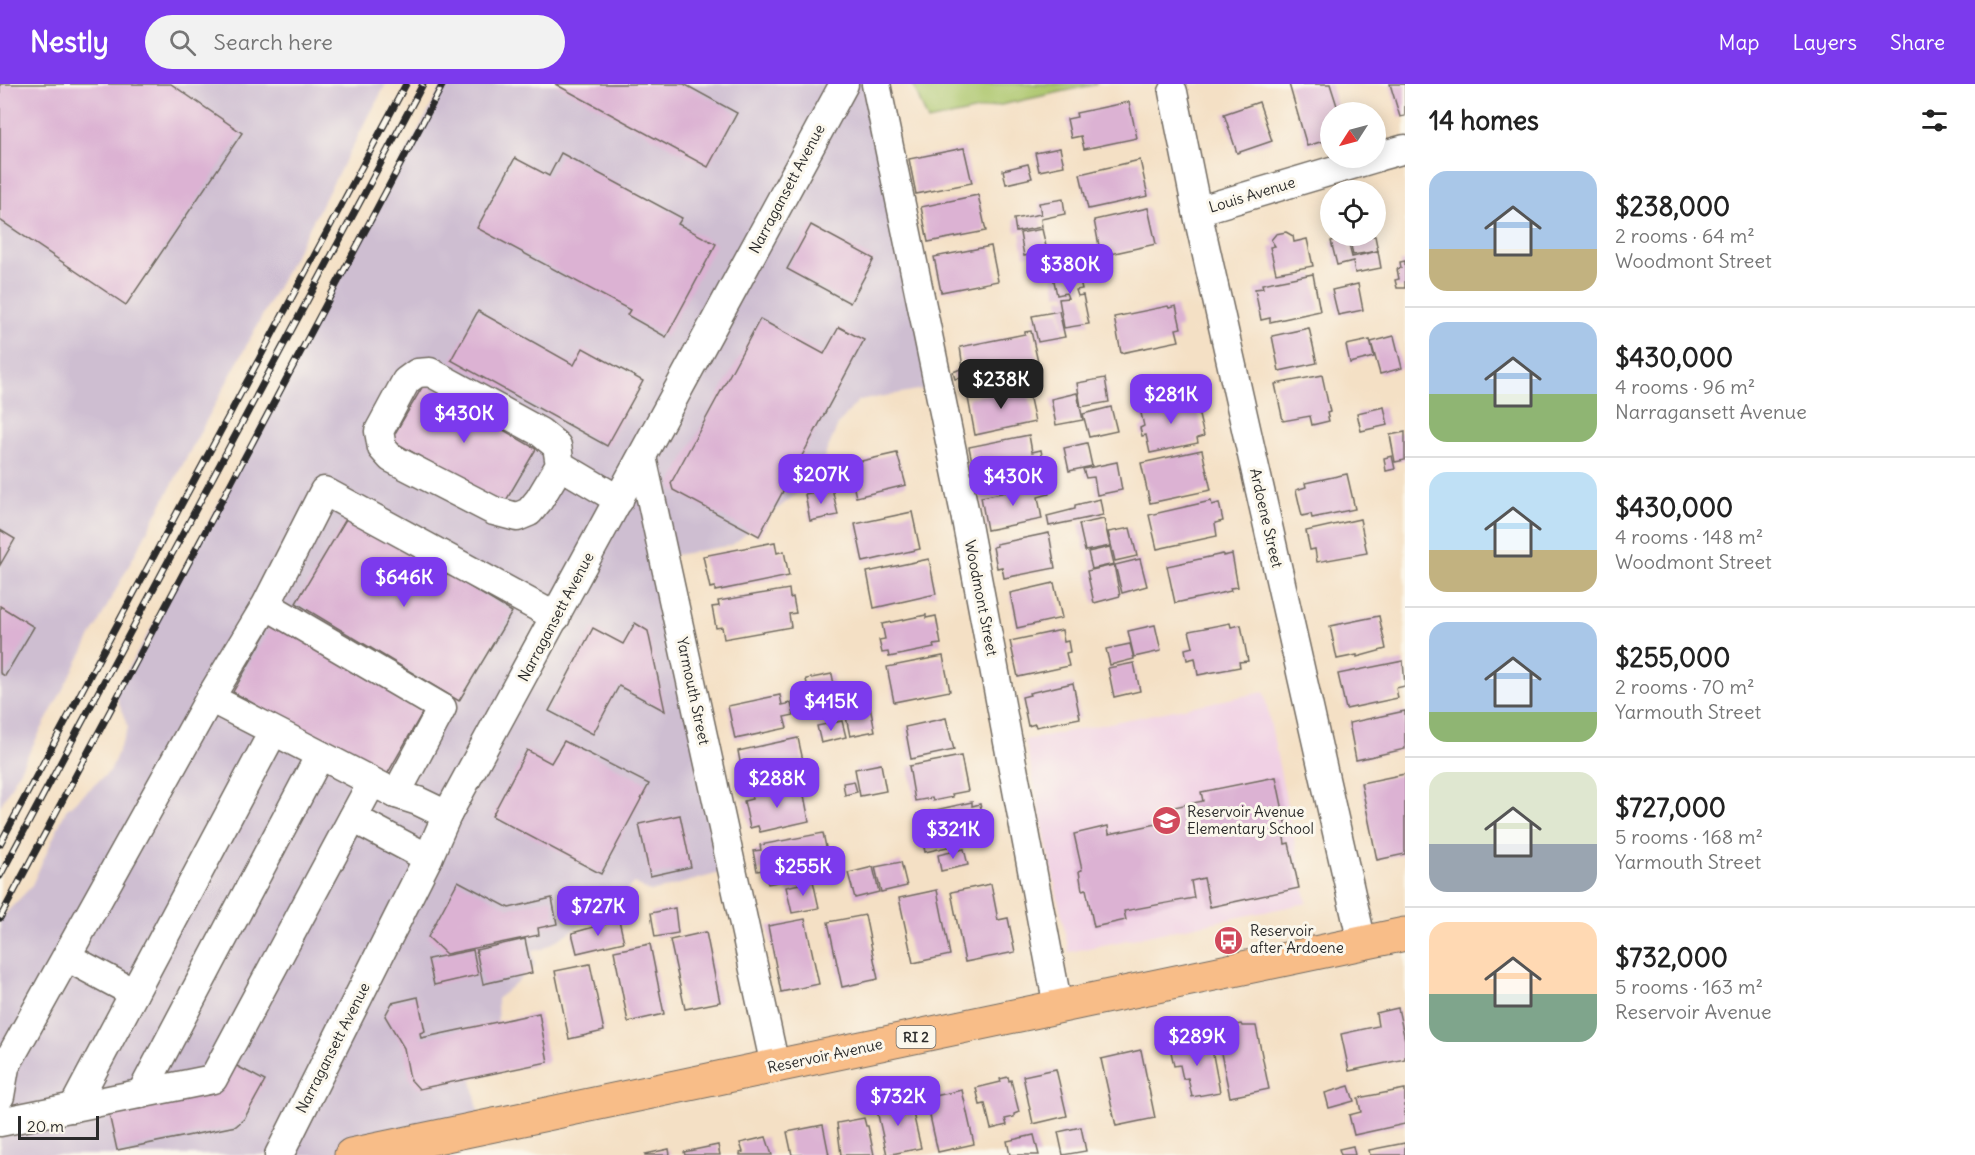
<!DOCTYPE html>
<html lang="en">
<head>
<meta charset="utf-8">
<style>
	body { margin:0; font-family:Delius,sans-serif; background:#f2f2f2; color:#222; height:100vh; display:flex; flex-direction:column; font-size:22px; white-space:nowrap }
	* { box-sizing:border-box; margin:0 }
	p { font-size:20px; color:#767676 }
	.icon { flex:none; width:33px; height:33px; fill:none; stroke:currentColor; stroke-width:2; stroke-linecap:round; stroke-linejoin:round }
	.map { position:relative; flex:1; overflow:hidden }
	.side { display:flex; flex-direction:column; background:#fff; width:570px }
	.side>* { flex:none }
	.needle { width:39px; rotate:234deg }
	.tools { position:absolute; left:1320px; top:18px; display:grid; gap:12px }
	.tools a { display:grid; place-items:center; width:66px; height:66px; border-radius:50%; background:#fff; box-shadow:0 3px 15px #0003; font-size:30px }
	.scale { position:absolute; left:18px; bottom:15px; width:81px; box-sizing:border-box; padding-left:6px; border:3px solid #2b2b2b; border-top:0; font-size:16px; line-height:21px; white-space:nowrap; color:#2b2b2b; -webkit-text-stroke:4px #fbf7ec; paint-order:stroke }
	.price { position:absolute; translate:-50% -51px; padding:0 14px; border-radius:12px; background:#7c3aed; color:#fff; font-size:20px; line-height:39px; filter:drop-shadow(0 2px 3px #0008) }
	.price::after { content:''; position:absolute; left:50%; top:36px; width:18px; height:14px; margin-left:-9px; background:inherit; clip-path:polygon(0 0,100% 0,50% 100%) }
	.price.selected { background:#222; color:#fff }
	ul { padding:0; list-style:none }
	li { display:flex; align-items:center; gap:18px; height:150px; padding:0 24px }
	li+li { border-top:2px solid #e0e0e0 }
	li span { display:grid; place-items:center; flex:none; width:168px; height:120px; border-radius:18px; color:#555 }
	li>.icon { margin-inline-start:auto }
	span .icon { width:72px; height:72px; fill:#fffc; stroke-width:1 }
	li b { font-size:26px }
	h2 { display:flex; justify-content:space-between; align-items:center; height:72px; padding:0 24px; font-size:26px }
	header { display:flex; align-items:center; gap:36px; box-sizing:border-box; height:84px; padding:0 30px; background:#7c3aed; color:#fff }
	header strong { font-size:28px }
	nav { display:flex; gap:33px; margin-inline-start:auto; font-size:21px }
	.search { width:420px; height:54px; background:#f2f2f2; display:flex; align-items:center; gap:15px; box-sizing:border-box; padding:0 21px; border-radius:33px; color:#767676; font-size:22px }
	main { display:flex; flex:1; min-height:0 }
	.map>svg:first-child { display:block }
	.built { fill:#f0d0e4 }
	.industrial { fill:#cebed1 }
	.green { fill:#acc66c; stroke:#6c784c; stroke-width:1.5 }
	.building { fill:#dcb2d3 }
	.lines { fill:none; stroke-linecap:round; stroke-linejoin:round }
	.minor-casing { stroke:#716a61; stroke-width:31 }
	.major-casing { stroke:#716a61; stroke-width:35 }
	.minor { stroke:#fff; stroke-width:28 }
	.major { stroke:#f8bd88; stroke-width:33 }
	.rail-casing { stroke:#2b2b2b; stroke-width:7 }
	.rail { stroke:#fbf7ec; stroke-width:4.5; stroke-dasharray:14; stroke-linecap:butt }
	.labels { text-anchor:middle; stroke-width:6; stroke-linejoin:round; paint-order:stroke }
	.shield { fill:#fbf7ec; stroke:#696865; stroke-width:1.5 }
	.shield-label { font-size:14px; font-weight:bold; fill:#2b2b2b }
	.street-label { font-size:15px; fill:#2b2b2b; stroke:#fbf7ec }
	.poi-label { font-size:15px; fill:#2b2b2b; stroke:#fbf7ec; text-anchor:start }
</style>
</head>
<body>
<header>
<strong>Nestly</strong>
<div class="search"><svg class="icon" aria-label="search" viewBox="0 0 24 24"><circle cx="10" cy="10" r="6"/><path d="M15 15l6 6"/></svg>Search here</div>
<nav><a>Map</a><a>Layers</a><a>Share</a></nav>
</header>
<main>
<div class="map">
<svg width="1405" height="1071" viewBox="0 0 1405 1071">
	<rect width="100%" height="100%" fill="#fbf7ec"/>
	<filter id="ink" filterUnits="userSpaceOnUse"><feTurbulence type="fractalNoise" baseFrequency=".0167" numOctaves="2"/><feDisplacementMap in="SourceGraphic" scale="12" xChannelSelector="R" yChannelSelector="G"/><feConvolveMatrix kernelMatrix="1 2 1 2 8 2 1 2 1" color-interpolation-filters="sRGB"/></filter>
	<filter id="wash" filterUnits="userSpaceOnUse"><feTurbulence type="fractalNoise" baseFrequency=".008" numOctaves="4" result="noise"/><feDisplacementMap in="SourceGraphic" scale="24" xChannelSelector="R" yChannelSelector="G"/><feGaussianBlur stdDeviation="1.35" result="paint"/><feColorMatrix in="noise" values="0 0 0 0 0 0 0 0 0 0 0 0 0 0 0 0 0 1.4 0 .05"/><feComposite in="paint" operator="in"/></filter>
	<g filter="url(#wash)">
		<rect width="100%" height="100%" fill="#f4e0c5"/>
		<!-- built -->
		<polygon class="built" points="1264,608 1307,819 1069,868 1025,656"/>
		<!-- industrial -->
		<g class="industrial">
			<polygon points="0,0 386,0 0,723"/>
			<polygon points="443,0 873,0 934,303 858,317 839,339 814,396 732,461 665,473 727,787 651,808 634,799 596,832 543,865 532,866 535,882 497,915 498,947 468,976 479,1032 329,1071 0,1071 0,835 31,803 66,726 110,687 128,644 115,608 162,525"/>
		</g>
		<!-- green -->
		<polygon class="green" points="913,0 1097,0 928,37"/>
		<g id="blocks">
			<!-- building -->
			<g class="building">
				<polygon points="0,0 171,0 242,49 126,221 0,136"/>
				<polygon points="555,0 684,0 737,29 708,83"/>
				<polygon points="1289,0 1330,0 1339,28 1330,28 1330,55 1307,62"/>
				<polygon points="1390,0 1405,0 1405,32 1400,33"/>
				<polygon points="1129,18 1137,54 1084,65 1081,52 1071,54 1067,35 1077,33 1076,29"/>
				<polygon points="1259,18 1272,57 1237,69 1224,30"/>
				<polygon points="964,64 972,99 916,110 909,75"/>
				<polygon points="1060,64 1064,82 1039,87 1035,69"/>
				<polygon points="561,69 682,134 678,140 716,160 666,253 627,231 630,226 477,144 515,74 549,92"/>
				<polygon points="1140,76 1148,112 1088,125 1080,90"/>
				<polygon points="1028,80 1032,94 1006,100 1003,86"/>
				<polygon points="978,111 986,147 928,158 921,123"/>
				<polygon points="1063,115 1065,130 1041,135 1042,143 1016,148 1014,135 1041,130 1039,119"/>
				<polygon points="1148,124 1156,160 1101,172 1094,136"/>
				<polygon points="811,141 874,175 850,219 787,185"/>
				<polygon points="1042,145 1047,167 1024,172 1020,149"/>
				<polygon points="1286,148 1293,152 1294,158 1307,155 1313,182 1276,189 1270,163 1275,162 1271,156 1276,150"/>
				<polygon points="1349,152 1375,152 1378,167 1353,171"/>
				<polygon points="1347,153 1352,173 1378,167 1381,184 1355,189 1353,177 1337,181 1331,157"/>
				<polygon points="991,162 998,197 941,208 934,173"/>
				<polygon points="1405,177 1405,204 1397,204 1395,196 1399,195 1397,185 1401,184 1400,178"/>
				<rect x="1039" y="179" width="7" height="11"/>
				<polygon points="1076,179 1082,205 1076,206 1078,212 1083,211 1089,240 1064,244 1059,215 1068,214 1066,209 1057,211 1051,183"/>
				<polygon points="1313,190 1320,227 1270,238 1270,234 1261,236 1255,205 1263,204 1262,200"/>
				<polygon points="1358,200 1363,226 1338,231 1332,206"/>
				<polygon points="1168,222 1169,224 1176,222 1181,244 1176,245 1179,257 1121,269 1114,233"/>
				<polygon points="478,227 574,281 583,264 643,297 607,362 451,276"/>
				<polygon points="1059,227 1065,253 1038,258 1032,232"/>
				<polygon points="760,235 824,270 839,243 864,256 759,452 673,406 671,399"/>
				<polygon points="1309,244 1317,279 1279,287 1272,252"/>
				<polygon points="1031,247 1040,287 1030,289 1030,293 970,305 968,298 960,300 959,294 955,295 953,288 963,284 960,263 1025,250 1025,248"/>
				<polygon points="1394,252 1402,284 1380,290 1371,258"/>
				<polygon points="1370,256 1374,273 1350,279 1346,261"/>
				<polygon points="1322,291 1330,328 1327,329 1329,337 1312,341 1310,332 1283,337 1275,300"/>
				<polygon points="1105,294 1109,318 1081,323 1077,299"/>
				<polygon points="424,300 536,365 504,420 391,356"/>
				<polygon points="1027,301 1035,338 975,351 968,314"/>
				<polygon points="1077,309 1083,336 1056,341 1051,315"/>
				<polygon points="1189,314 1190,320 1196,319 1204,352 1197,354 1198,359 1150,369 1146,351 1142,352 1140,344 1144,342 1140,325"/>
				<polygon points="1111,323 1117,347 1089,353 1083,330"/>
				<polygon points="1384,323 1388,341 1361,347 1357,329"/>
				<polygon points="1405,348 1405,376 1395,378 1390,351"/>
				<polygon points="1029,351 1032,368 1041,366 1044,382 1035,384 1036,386 976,397 969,363"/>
				<polygon points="1087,359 1092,382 1069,387 1064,364"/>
				<polygon points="1202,366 1211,406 1150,419 1141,379"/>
				<polygon points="897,369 906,401 856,413 852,396 843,398 839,382"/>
				<polygon points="1392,372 1395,385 1386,387 1384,374"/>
				<polygon points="1117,378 1122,406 1097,411 1094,393 1086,394 1083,385"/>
				<polygon points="1347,390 1355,425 1312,434 1311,430 1302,432 1296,406 1306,403 1305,399"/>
				<polygon points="1047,400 1049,410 1038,413 1042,435 987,446 981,413"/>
				<polygon points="832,404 838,431 810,437 805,410"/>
				<polygon points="1100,415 1103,431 1049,442 1047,432 1075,425 1075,421"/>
				<polygon points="1211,417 1212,421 1219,419 1223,437 1215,439 1217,452 1157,465 1149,431"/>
				<polygon points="912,428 920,465 863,478 855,440"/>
				<polygon points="349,430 512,528 459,617 296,519"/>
				<polygon points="1104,435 1110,462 1085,467 1079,440"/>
				<polygon points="1360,435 1367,469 1317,478 1315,465 1310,466 1306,447"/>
				<polygon points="1130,444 1137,472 1115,477 1108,448"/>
				<polygon points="0,446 15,455 0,481"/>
				<polygon points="1049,449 1055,484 1004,494 1002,483 997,484 993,463 997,462 996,460"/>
				<polygon points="775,458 777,469 784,467 789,492 715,507 715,503 710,504 703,472"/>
				<polygon points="1110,463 1114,480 1092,485 1088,468"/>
				<polygon points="1223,470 1223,472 1232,470 1238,503 1230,504 1231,507 1175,519 1167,482"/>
				<polygon points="929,475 936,510 874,524 867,488"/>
				<polygon points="1140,475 1147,502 1122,509 1115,481"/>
				<polygon points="1114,481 1120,512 1094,519 1087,487"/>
				<polygon points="1054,499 1062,534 1017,544 1010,509"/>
				<polygon points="789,505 790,514 793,513 796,529 789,530 791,543 724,555 722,543 716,544 712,523 719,522 718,517"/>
				<polygon points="0,522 34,543 5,592 0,589"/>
				<polygon points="926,531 926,534 936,532 941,560 933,561 934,564 889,573 888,568 882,569 879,556 885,555 882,540"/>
				<polygon points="1379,532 1386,565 1357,573 1357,571 1337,575 1330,542"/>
				<polygon points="273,538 425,624 385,694 233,608"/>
				<polygon points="635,539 648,547 665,627 619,602 593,650 549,627 593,544 623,560"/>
				<polygon points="1230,539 1231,543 1241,541 1248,577 1239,578 1240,583 1198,591 1195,574 1187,576 1185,565 1193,563 1189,547"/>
				<polygon points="1155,541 1161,567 1134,573 1128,547"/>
				<polygon points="1062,546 1064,558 1068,557 1070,568 1066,569 1069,582 1018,593 1010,557"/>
				<polygon points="1130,560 1134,575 1110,581 1106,565"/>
				<polygon points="943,572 950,607 894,618 887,583"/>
				<polygon points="1403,577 1405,602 1396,604 1398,614 1346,625 1338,590"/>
				<polygon points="1134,579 1140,607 1114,613 1108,584"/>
				<polygon points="832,590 837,618 811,622 806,595"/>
				<polygon points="1073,599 1080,634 1036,643 1035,640 1028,642 1022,613 1030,611 1029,609"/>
				<polygon points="866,604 875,647 850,652 841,609"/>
				<polygon points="780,611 782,621 791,619 794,631 784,633 787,644 735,655 728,622"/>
				<polygon points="1405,627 1405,665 1356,676 1349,639"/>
				<polygon points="946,634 954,666 911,675 905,643"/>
				<polygon points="842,637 846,653 821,659 817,642"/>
				<polygon points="798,654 806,690 745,703 738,667"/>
				<polygon points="564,657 649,700 601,790 492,732 527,666 551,679"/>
				<polygon points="961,672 968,707 952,710 953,713 933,717 932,714 915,717 909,682"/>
				<polygon points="881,680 886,707 860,712 855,685"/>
				<polygon points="1405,690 1405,770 1377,776 1361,699"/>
				<polygon points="1276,693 1287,746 1283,747 1285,760 1289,759 1299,804 1210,823 1204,794 1191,797 1194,814 1124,827 1126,836 1094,843 1086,805 1082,806 1079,787 1082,786 1074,750 1108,742 1109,750 1176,736 1174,723 1203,717 1201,708"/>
				<polygon points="854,697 857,708 845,711 843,699"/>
				<polygon points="802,701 809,737 760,748 758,742 750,744 744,717 752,715 752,712"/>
				<polygon points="972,718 972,722 980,720 985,742 979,743 979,756 925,768 917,730"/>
				<polygon points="680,731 691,783 650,792 639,740"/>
				<polygon points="823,749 831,787 768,800 763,786 757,787 753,767 761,766 760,761"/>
				<polygon points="964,765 968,781 941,787 938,771"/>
				<polygon points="901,778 907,802 881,808 875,783"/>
				<polygon points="873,783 879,808 855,814 848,789"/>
				<polygon points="458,797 509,824 552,814 557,840 538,844 539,851 446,870 428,853"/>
				<polygon points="813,797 819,824 792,829 786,803"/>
				<polygon points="991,800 998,836 1008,834 1015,868 965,878 951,808"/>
				<polygon points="937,806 950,871 913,879 899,814"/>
				<polygon points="614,820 617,834 597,837 594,824"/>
				<polygon points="675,824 678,849 655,853 651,829"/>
				<polygon points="865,831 878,895 842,903 828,838"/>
				<polygon points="805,835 819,900 781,908 768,842"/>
				<polygon points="619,836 624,858 577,869 572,849"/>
				<polygon points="706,848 720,918 685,925 670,856"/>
				<polygon points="525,855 532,889 483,900 476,866"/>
				<polygon points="650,860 664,930 628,938 614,867"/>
				<polygon points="473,866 478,891 434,901 428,875"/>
				<polygon points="590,880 604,947 569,955 555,887"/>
				<polygon points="418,913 425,947 420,949 421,954 539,929 548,978 419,1005 410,995 404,964 385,932 392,919"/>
				<polygon points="1398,924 1405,956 1405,975 1349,987 1341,950 1378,942 1376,929"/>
				<polygon points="1241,940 1242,942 1256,942 1269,1005 1230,1013 1217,950 1220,950 1219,944"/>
				<polygon points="1210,955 1220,1008 1192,1013 1188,994 1183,995 1180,981 1174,982 1170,963"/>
				<polygon points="1141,966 1155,1034 1116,1042 1101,975"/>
				<polygon points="233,980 265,997 244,1035 236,1042 117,1066 109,1030"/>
				<polygon points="1056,985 1067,1032 1033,1040 1023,992"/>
				<polygon points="1008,993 1009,997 1011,996 1019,1028 1014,1030 1014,1033 1005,1035 1007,1041 991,1045 985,1020 980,1021 976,1004 1001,998 1000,995"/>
				<polygon points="1349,1002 1354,1017 1329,1024 1325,1009"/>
				<polygon points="1405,1005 1405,1040 1354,1051 1349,1031 1361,1028 1358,1014"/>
				<polygon points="962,1006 974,1060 938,1068 926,1014"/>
				<polygon points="905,1013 905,1017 910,1016 921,1064 887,1071 876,1022 893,1019 892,1016"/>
				<polygon points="864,1034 866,1042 868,1042 874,1071 841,1071 837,1039"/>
				<polygon points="823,1041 829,1071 792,1071 787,1048"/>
				<polygon points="1081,1043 1086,1067 1063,1071 1058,1048"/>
				<polygon points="1034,1051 1039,1071 1010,1071 1007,1057"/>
				<polygon points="766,1053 772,1071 740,1071 740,1069 743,1068 740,1059"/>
				<polygon points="1405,1059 1405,1071 1370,1071 1369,1066"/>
				<polygon points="718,1061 720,1071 685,1071 684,1068"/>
				<polygon points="1353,1062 1355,1071 1341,1071 1339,1065"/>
				<polygon points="669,1065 670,1071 645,1071 645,1070"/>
			</g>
		</g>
	</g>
	<g filter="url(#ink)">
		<use href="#blocks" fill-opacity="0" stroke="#716a61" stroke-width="1.5"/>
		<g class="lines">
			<defs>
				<g id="minor">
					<polyline points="876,0 965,430 1058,923"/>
					<polyline points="1173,8 1197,127 1362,859"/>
					<polyline points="1376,73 1405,65"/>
					<polyline points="1197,127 1375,74"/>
					<polyline points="642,373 775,982"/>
					<polyline points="560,381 539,416 529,428 517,433 494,427 391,374 382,364 379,347 406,297 417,289 430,288 540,348 557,362 560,381 619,416"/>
					<polyline points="266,521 442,624 396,710 210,614 266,521 324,407 556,533"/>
					<polyline points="396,710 418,717 447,731"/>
					<polyline points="353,734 428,774"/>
					<polyline points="67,873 134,909"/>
					<polyline points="141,1010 320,671"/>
					<polyline points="0,1012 5,983 210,614"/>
					<polyline points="73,1024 273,648"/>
					<polyline points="0,1038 213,995 372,698"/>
					<polyline points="279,1071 428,774 447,731 844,0"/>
				</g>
				<polyline id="major" points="351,1071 1405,850"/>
			</defs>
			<!-- minor casing -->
			<use href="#minor" class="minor-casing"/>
			<!-- major casing -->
			<use href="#major" class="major-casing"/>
			<!-- minor -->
			<use href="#minor" class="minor"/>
			<!-- major -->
			<use href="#major" class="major"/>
			<defs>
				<g id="rail">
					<polyline points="0,760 406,0"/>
					<polyline points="0,792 423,0"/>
					<polyline points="0,834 443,0"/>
				</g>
			</defs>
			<!-- rail casing -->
			<use href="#rail" class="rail-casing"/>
			<!-- rail -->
			<use href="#rail" class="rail"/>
		</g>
	</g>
	<!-- icons -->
	<defs>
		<symbol id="school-disc" viewBox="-11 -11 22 22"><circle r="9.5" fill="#d1495b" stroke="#fbf7ec"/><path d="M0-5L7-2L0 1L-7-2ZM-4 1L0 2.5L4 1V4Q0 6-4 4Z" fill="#fff"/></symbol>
		<symbol id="bus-disc" viewBox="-11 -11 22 22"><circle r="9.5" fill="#d1495b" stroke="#fbf7ec"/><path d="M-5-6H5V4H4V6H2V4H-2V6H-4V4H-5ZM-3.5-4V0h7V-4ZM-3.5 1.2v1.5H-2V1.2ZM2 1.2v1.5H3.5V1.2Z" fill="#fff"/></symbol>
	</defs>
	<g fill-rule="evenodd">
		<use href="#school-disc" x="1150" y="720" width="33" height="33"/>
		<use href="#bus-disc" x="1212" y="840" width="33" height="33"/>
	</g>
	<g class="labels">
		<!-- shield labels -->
		<rect class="shield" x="896.5" y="942" width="39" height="22" rx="4.5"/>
		<g class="shield-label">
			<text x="916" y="958">RI 2</text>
		</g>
		<!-- street labels -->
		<g class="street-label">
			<text transform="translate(787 105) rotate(-62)" y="5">Narragansett Avenue</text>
			<text transform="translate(1252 111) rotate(-17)" y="5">Louis Avenue</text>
			<text transform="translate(1266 434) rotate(77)" y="5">Ardoene Street</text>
			<text transform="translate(981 514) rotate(79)" y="5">Woodmont Street</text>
			<text transform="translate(556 533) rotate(-62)" y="5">Narragansett Avenue</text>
			<text transform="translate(693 607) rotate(78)" y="5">Yarmouth Street</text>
			<text transform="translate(333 964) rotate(-63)" y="5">Narragansett Avenue</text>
			<text transform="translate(825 972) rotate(-12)" y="5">Reservoir Avenue</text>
		</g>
		<!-- poi labels -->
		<g class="poi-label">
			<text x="1187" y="733">Reservoir Avenue<tspan x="1187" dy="17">Elementary School</tspan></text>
			<text x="1250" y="852">Reservoir<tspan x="1250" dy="17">after Ardoene</tspan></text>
		</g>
	</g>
</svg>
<div class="tools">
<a><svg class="needle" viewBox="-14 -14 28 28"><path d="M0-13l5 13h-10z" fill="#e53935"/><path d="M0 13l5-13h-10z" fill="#767676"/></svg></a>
<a><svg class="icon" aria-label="locate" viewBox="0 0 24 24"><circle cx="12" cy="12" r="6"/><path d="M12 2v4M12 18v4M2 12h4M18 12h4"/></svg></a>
</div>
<div class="scale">20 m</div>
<b class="price" style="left:1070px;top:211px">$380K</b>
<b class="price selected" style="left:1001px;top:326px">$238K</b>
<b class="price" style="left:1171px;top:341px">$281K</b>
<b class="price" style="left:464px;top:360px">$430K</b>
<b class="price" style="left:821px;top:421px">$207K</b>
<b class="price" style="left:1013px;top:423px">$430K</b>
<b class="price" style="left:404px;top:524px">$646K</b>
<b class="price" style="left:831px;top:648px">$415K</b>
<b class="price" style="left:777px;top:725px">$288K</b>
<b class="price" style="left:953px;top:776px">$321K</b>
<b class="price" style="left:803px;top:813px">$255K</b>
<b class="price" style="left:598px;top:853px">$727K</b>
<b class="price" style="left:1197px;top:983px">$289K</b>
<b class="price" style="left:898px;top:1043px">$732K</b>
</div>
<section class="side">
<h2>14 homes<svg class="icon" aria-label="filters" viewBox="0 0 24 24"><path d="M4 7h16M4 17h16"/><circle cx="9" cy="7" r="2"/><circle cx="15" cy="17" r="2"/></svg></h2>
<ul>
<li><span style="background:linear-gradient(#a9c7e8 65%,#c2b280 0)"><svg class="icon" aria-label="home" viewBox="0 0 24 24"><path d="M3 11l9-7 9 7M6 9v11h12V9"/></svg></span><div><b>$238,000</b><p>2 rooms · 64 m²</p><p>Woodmont Street</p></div></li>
<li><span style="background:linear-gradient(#a9c7e8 60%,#8fb573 0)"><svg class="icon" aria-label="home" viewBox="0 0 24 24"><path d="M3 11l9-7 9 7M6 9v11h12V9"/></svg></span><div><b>$430,000</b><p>4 rooms · 96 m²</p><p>Narragansett Avenue</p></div></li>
<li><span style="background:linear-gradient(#bfe0f5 65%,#c2b280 0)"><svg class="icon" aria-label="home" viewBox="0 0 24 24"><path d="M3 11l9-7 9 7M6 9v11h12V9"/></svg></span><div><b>$430,000</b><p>4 rooms · 148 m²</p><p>Woodmont Street</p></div></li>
<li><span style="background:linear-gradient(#a9c7e8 75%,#8fb573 0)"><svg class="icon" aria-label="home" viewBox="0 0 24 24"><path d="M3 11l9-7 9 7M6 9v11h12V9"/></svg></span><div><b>$255,000</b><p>2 rooms · 70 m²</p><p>Yarmouth Street</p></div></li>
<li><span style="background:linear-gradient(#dfe7d0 60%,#9aa5b1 0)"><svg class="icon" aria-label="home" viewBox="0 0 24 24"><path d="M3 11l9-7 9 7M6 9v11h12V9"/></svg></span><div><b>$727,000</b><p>5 rooms · 168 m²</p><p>Yarmouth Street</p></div></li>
<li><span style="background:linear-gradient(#ffd9b3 60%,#7fa58c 0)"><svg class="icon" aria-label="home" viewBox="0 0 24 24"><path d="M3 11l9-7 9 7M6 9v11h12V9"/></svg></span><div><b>$732,000</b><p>5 rooms · 163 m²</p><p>Reservoir Avenue</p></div></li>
</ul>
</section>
</main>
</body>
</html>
